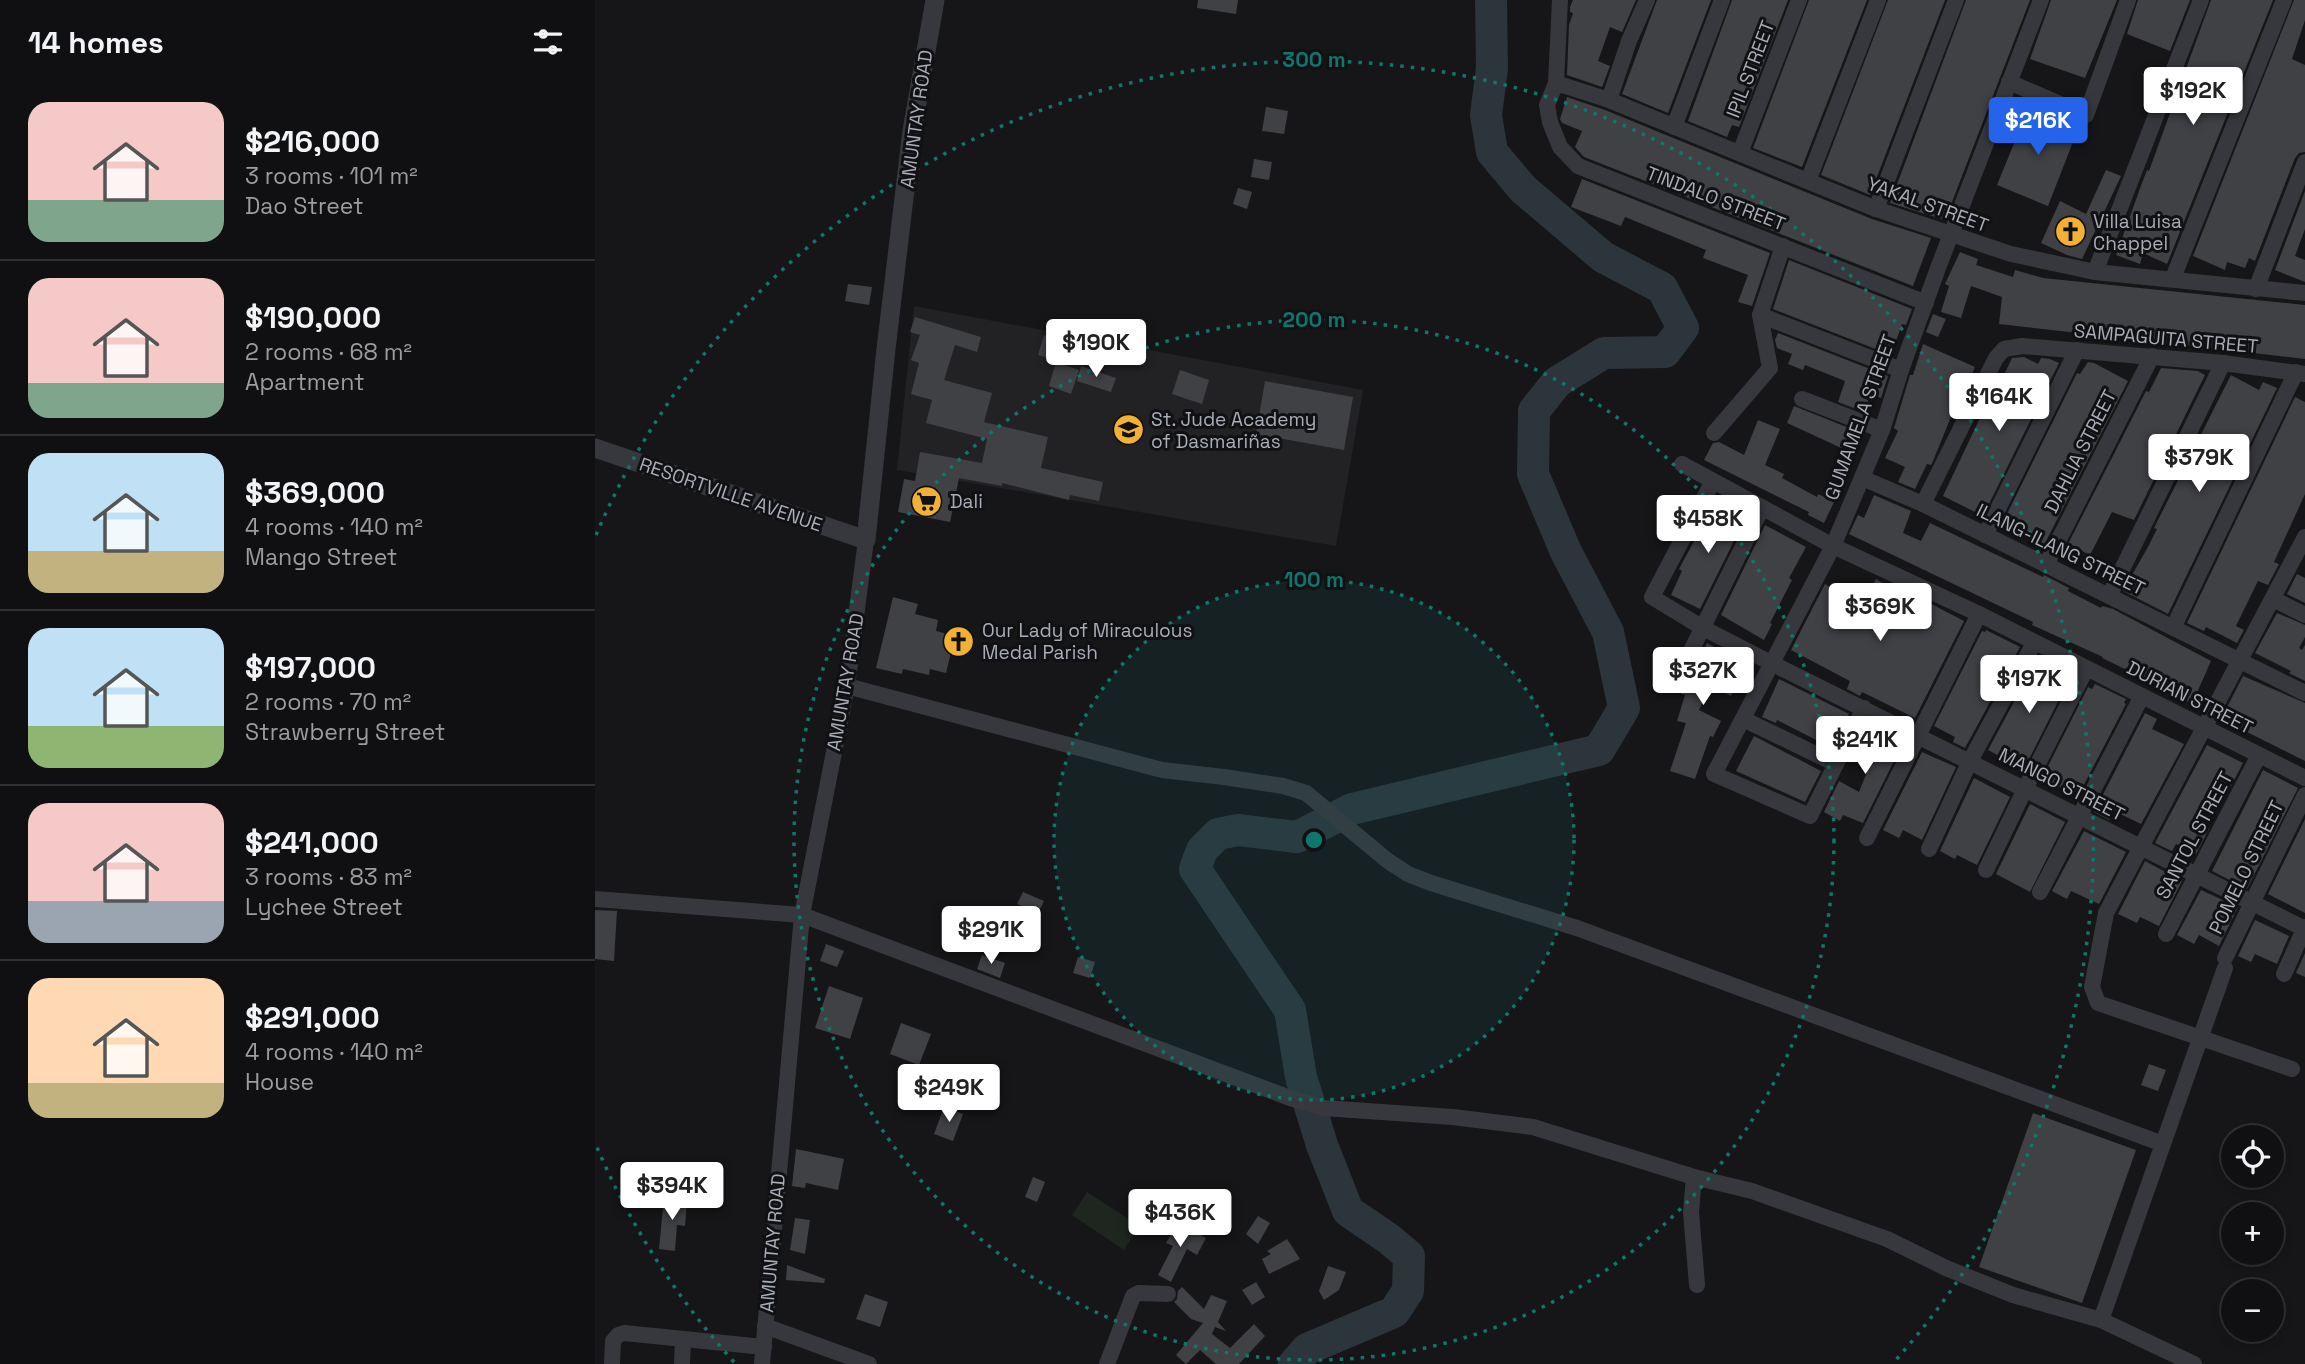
<!DOCTYPE html>
<html lang="en">
<head>
<meta charset="utf-8">
<style>
	body { margin:0; font-family:"Space Grotesk",sans-serif; background:#1e1e20; color:#f1f3f6; height:100vh; display:flex; flex-direction:column; font-size:26px; white-space:nowrap }
	* { box-sizing:border-box; margin:0 }
	p { font-size:23px; color:#9c9d9f }
	.icon { flex:none; width:38px; height:38px; fill:none; stroke:currentColor; stroke-width:2; stroke-linecap:round; stroke-linejoin:round }
	.map { position:relative; flex:1; overflow:hidden }
	.sheet { display:flex; flex-direction:column; background:#101012; width:595px }
	.sheet>* { flex:none }
	.controls { position:absolute; left:1626px; top:1125px; display:grid; gap:14px }
	.controls a { display:grid; place-items:center; width:63px; height:63px; border-radius:50%; background:#101012; box-shadow:0 4px 10px #0003,0 0 0 2px #303032; font-size:35px }
	.price { position:absolute; translate:-50% -60px; padding:0 16px; border-radius:7px; background:#fff; color:#222; font-size:23px; line-height:46px; filter:drop-shadow(0 2px 4px #0008) }
	.price::after { content:''; position:absolute; left:50%; top:42px; width:21px; height:16px; margin-left:-10px; background:inherit; clip-path:polygon(0 0,100% 0,50% 100%) }
	.price.selected { background:#2563eb; color:#fff }
	ul { padding:0; list-style:none }
	li { display:flex; align-items:center; gap:21px; height:175px; padding:0 28px }
	li+li { border-top:2px solid #303032 }
	li span { display:grid; place-items:center; flex:none; width:196px; height:140px; border-radius:21px; color:#555 }
	li>.icon { margin-inline-start:auto }
	span .icon { width:84px; height:84px; fill:#fffc; stroke-width:1 }
	li b { font-size:30px }
	h2 { display:flex; justify-content:space-between; align-items:center; height:84px; padding:0 28px; font-size:30px }
	main { display:flex; flex:1; min-height:0 }
	.map>svg:first-child { display:block }
	.built { fill:#222225 }
	.green { fill:#1e261f }
	.lines { fill:none; stroke-linecap:round; stroke-linejoin:round }
	.river { stroke:#2c353c; stroke-width:32 }
	.building { fill:#404145 }
	.minor { stroke:#37383d; stroke-width:16 }
	.tertiary { stroke:#37383d; stroke-width:19 }
	.ring { fill:none; stroke:#0f766e; stroke-width:3.5; stroke-dasharray:3.5 7 }
	.labels { text-anchor:middle; stroke-width:6; stroke-linejoin:round; paint-order:stroke }
	.street-label { font-size:19px; fill:#a8adb8; stroke:#111113 }
	.poi-label { font-size:19px; fill:#a8adb8; stroke:#111113; text-anchor:start }
	.centre { fill:#0f766e; stroke:#111113; stroke-width:3.5 }
	.ring-label { font-size:21px; text-anchor:middle; font-weight:bold; fill:#0f766e; stroke:#111113; stroke-width:6; stroke-linejoin:round; paint-order:stroke }
</style>
</head>
<body>
<main>
<section class="sheet">
<h2>14 homes<svg class="icon" aria-label="filters" viewBox="0 0 24 24"><path d="M4 7h16M4 17h16"/><circle cx="9" cy="7" r="2"/><circle cx="15" cy="17" r="2"/></svg></h2>
<ul>
<li><span style="background:linear-gradient(#f6c9c9 70%,#7fa58c 0)"><svg class="icon" aria-label="home" viewBox="0 0 24 24"><path d="M3 11l9-7 9 7M6 9v11h12V9"/></svg></span><div><b>$216,000</b><p>3 rooms · 101 m²</p><p>Dao Street</p></div></li>
<li><span style="background:linear-gradient(#f6c9c9 75%,#7fa58c 0)"><svg class="icon" aria-label="home" viewBox="0 0 24 24"><path d="M3 11l9-7 9 7M6 9v11h12V9"/></svg></span><div><b>$190,000</b><p>2 rooms · 68 m²</p><p>Apartment</p></div></li>
<li><span style="background:linear-gradient(#bfe0f5 70%,#c2b280 0)"><svg class="icon" aria-label="home" viewBox="0 0 24 24"><path d="M3 11l9-7 9 7M6 9v11h12V9"/></svg></span><div><b>$369,000</b><p>4 rooms · 140 m²</p><p>Mango Street</p></div></li>
<li><span style="background:linear-gradient(#bfe0f5 70%,#8fb573 0)"><svg class="icon" aria-label="home" viewBox="0 0 24 24"><path d="M3 11l9-7 9 7M6 9v11h12V9"/></svg></span><div><b>$197,000</b><p>2 rooms · 70 m²</p><p>Strawberry Street</p></div></li>
<li><span style="background:linear-gradient(#f6c9c9 70%,#9aa5b1 0)"><svg class="icon" aria-label="home" viewBox="0 0 24 24"><path d="M3 11l9-7 9 7M6 9v11h12V9"/></svg></span><div><b>$241,000</b><p>3 rooms · 83 m²</p><p>Lychee Street</p></div></li>
<li><span style="background:linear-gradient(#ffd9b3 75%,#c2b280 0)"><svg class="icon" aria-label="home" viewBox="0 0 24 24"><path d="M3 11l9-7 9 7M6 9v11h12V9"/></svg></span><div><b>$291,000</b><p>4 rooms · 140 m²</p><p>House</p></div></li>
</ul>
</section>
<div class="map">
<svg width="1710" height="1364" viewBox="0 0 1710 1364">
	<rect width="100%" height="100%" fill="#161618"/>
	<!-- built -->
	<polygon class="built" points="319,306 768,390 741,546 302,470"/>
	<!-- green -->
	<polygon class="green" points="492,1192 544,1226 529,1250 477,1215"/>
	<g class="lines">
		<!-- river -->
		<polyline class="river" points="699,1364 712,1349 799,1312 813,1291 814,1256 794,1239 753,1211 727,1145 706,1077 695,1010 600,869 607,850 623,834 643,830 702,837 757,809 1004,750 1029,708 1013,632 971,552 938,474 939,411 962,382 1009,353 1070,352 1088,328 1067,288 1008,257 928,189 897,152 891,115 897,68 896,0"/>
	</g>
	<!-- building -->
	<g class="building">
		<polygon points="603,0 643,0 641,14 602,8"/>
		<polygon points="978,0 1041,0 1027,32 1015,27 1003,61 1015,66 1007,87 972,75 974,25 978,13 975,12 975,7"/>
		<polygon points="1062,0 1116,0 1073,113 1027,94"/>
		<polygon points="1137,0 1193,0 1144,127 1137,125 1132,137 1093,121"/>
		<polygon points="1214,0 1272,0 1207,167 1158,148"/>
		<polygon points="1293,0 1350,0 1275,195 1226,175"/>
		<polygon points="1371,0 1435,0 1350,220 1295,203"/>
		<polygon points="1456,0 1522,0 1490,78 1435,59"/>
		<polygon points="1543,0 1595,0 1575,51 1532,34"/>
		<polygon points="1616,0 1678,0 1572,264 1548,253 1545,264 1521,255 1547,183 1552,170 1554,171"/>
		<polygon points="1699,0 1710,0 1710,20 1697,59 1710,65 1710,152 1704,153 1700,158 1660,261 1654,258 1650,268 1632,262 1630,270 1598,256"/>
		<polygon points="972,97 1010,110 1277,219 1336,238 1318,286 989,157 980,147 987,131 967,123 965,119"/>
		<polygon points="671,107 693,111 689,134 667,131"/>
		<polygon points="1433,109 1483,129 1453,206 1402,185"/>
		<polygon points="659,159 677,162 674,180 656,177"/>
		<polygon points="1511,170 1526,176 1487,259 1472,255 1446,243 1465,201 1491,214"/>
		<polygon points="987,179 1175,253 1157,306 1143,302 1153,275 1108,258 1111,250 1030,217 1026,226 976,207"/>
		<polygon points="643,188 657,192 652,209 638,204"/>
		<polygon points="1710,191 1710,229 1700,256 1710,260 1710,282 1680,270"/>
		<polygon points="1365,252 1383,259 1381,265 1418,277 1420,270 1448,278 1710,305 1710,359 1404,324 1407,297 1376,286 1366,318 1346,312 1354,286 1350,284"/>
		<polygon points="1194,260 1317,309 1311,325 1307,324 1296,355 1178,309"/>
		<polygon points="253,284 277,287 274,305 250,301"/>
		<polygon points="1338,314 1351,319 1343,337 1331,332"/>
		<polygon points="320,317 386,337 382,352 360,345 349,380 397,393 389,422 453,437 446,468 508,482 504,501 475,495 474,500 407,483 407,486 364,478 355,522 303,512 309,479 320,481 325,452 387,463 392,439 331,423 337,400 316,394 324,363 316,360 325,335 315,332"/>
		<polygon points="1183,333 1293,376 1286,398 1276,394 1269,412 1243,402 1250,381 1210,365 1208,370 1193,364 1197,354 1182,348 1180,340"/>
		<polygon points="449,335 464,340 458,360 443,355"/>
		<polygon points="1328,344 1380,367 1374,381 1371,380 1338,461 1336,465 1332,464 1320,489 1303,482 1310,467 1290,458 1303,431 1299,428 1315,375 1318,375"/>
		<polygon points="1429,357 1443,364 1446,358 1455,359 1464,363 1388,516 1348,496 1394,399 1397,400 1417,358"/>
		<polygon points="461,362 484,370 476,394 454,386"/>
		<polygon points="1493,362 1499,363 1533,381 1448,547 1407,524 1482,373 1485,374"/>
		<polygon points="486,366 521,378 516,392 482,381"/>
		<polygon points="1566,368 1603,371 1610,375 1539,520 1517,512 1495,555 1473,544 1551,391 1554,392"/>
		<polygon points="585,370 614,380 607,404 577,394"/>
		<polygon points="1636,375 1664,390 1668,382 1682,388 1573,614 1528,591 1554,545 1562,529 1559,528"/>
		<polygon points="670,381 758,397 749,450 661,434"/>
		<polygon points="1700,397 1710,402 1710,494 1679,562 1684,564 1673,585 1663,581 1641,626 1649,630 1642,643 1611,627 1609,631 1592,623"/>
		<polygon points="1199,406 1264,432 1255,452 1192,423"/>
		<polygon points="1163,420 1185,429 1170,465 1189,474 1187,478 1222,497 1223,494 1239,502 1229,523 1213,515 1214,512 1109,460 1118,443 1124,442 1149,455"/>
		<polygon points="1279,495 1316,511 1308,533 1326,541 1335,523 1448,577 1449,575 1474,588 1473,591 1506,608 1507,606 1518,609 1616,661 1597,704 1563,685 1507,658 1508,657 1437,625 1438,622 1254,534 1263,515 1269,518"/>
		<polygon points="1125,501 1152,515 1105,609 1076,595 1087,571 1084,569 1111,519 1115,521"/>
		<polygon points="1170,525 1211,547 1194,578 1197,580 1175,623 1177,624 1169,640 1126,615"/>
		<polygon points="1702,574 1710,578 1710,603 1692,594"/>
		<polygon points="1281,579 1301,591 1302,588 1315,593 1369,621 1320,718 1267,692 1265,696 1252,689 1255,681 1196,650 1230,584 1267,605"/>
		<polygon points="298,597 323,604 320,614 343,620 341,631 360,636 351,673 335,669 334,675 308,669 307,674 281,668"/>
		<polygon points="1682,613 1710,625 1710,637 1704,648 1707,650 1710,645 1710,681 1694,673 1696,671 1660,653"/>
		<polygon points="1391,630 1425,647 1370,748 1358,742 1360,737 1339,726 1387,631 1390,632"/>
		<polygon points="1112,643 1150,664 1136,696 1115,686 1104,710 1126,721 1118,737 1115,736 1100,779 1075,771 1091,723 1082,721 1090,695 1086,694 1093,677 1096,678"/>
		<polygon points="1441,661 1475,678 1429,769 1393,750"/>
		<polygon points="1648,676 1710,703 1710,761 1626,719"/>
		<polygon points="1184,679 1254,714 1237,748 1182,720 1181,723 1167,717"/>
		<polygon points="1500,684 1531,699 1529,703 1531,704 1483,796 1447,778 1493,687 1497,689"/>
		<polygon points="1550,713 1562,719 1557,729 1589,744 1546,824 1519,811 1514,820 1499,812"/>
		<polygon points="1272,725 1308,743 1268,823 1248,815 1245,821 1229,812 1244,781 1264,792 1274,767 1256,758"/>
		<polygon points="1159,736 1226,771 1210,802 1141,771"/>
		<polygon points="1612,745 1648,763 1626,805 1610,796 1597,821 1614,829 1601,854 1581,844 1577,851 1560,843"/>
		<polygon points="1327,752 1361,767 1327,840 1308,830 1304,838 1288,830"/>
		<polygon points="1668,770 1703,788 1652,889 1617,871"/>
		<polygon points="1379,778 1415,797 1382,865 1362,855 1360,859 1345,851"/>
		<polygon points="1435,804 1470,822 1435,892 1401,874"/>
		<polygon points="1710,819 1710,913 1673,894"/>
		<polygon points="1489,831 1531,852 1504,904 1476,891 1472,899 1457,891"/>
		<polygon points="1550,861 1587,881 1564,926 1545,917 1542,923 1523,914"/>
		<polygon points="1606,890 1643,907 1624,946 1604,935 1599,944 1582,935"/>
		<polygon points="428,892 449,901 443,913 422,904"/>
		<polygon points="0,910 22,911 19,961 0,959"/>
		<polygon points="1660,920 1694,936 1682,964 1660,954 1656,962 1643,956"/>
		<polygon points="231,944 249,951 242,967 225,961"/>
		<polygon points="1710,953 1710,977 1701,973"/>
		<polygon points="387,955 410,963 405,978 382,969"/>
		<polygon points="483,957 500,962 495,978 478,973"/>
		<polygon points="234,986 268,998 255,1039 220,1028"/>
		<polygon points="306,1023 336,1034 324,1065 295,1054"/>
		<polygon points="1554,1064 1571,1070 1563,1091 1546,1085"/>
		<polygon points="349,1107 368,1114 358,1141 339,1134"/>
		<polygon points="1438,1113 1541,1150 1487,1303 1384,1267"/>
		<polygon points="201,1149 249,1159 243,1190 211,1183 210,1188 197,1186"/>
		<polygon points="438,1177 450,1182 442,1202 430,1197"/>
		<polygon points="69,1198 92,1200 90,1226 82,1225 80,1251 64,1249"/>
		<polygon points="663,1216 675,1223 663,1244 651,1234"/>
		<polygon points="200,1218 215,1220 210,1254 195,1250"/>
		<polygon points="583,1223 611,1238 602,1255 592,1249 576,1282 563,1275 578,1246 571,1243"/>
		<polygon points="692,1239 705,1259 674,1274 667,1259 676,1254 672,1251"/>
		<polygon points="192,1265 230,1279 229,1283 191,1280"/>
		<polygon points="733,1266 751,1272 744,1290 729,1300 724,1291"/>
		<polygon points="661,1282 670,1297 657,1305 647,1290"/>
		<polygon points="587,1287 609,1309 616,1295 632,1301 623,1322 631,1331 620,1327 617,1334 635,1348 659,1324 670,1336 644,1364 621,1364 605,1350 591,1364 581,1355 608,1323 596,1319 579,1302 582,1299 583,1291"/>
		<polygon points="270,1294 293,1302 285,1327 261,1319"/>
	</g>
	<g class="lines">
		<!-- minor -->
		<g class="minor">
			<polyline points="965,0 961,83 952,105 955,122 965,147 983,166 1331,303"/>
			<polyline points="1414,82 1491,115 1533,0"/>
			<polyline points="961,83 1014,100 1281,209 1416,254 1500,272 1710,293"/>
			<polyline points="1014,100 1034,41 1052,0"/>
			<polyline points="1079,127 1127,0"/>
			<polyline points="1145,153 1204,0"/>
			<polyline points="1213,181 1283,0"/>
			<polyline points="1281,209 1361,0"/>
			<polyline points="1500,272 1606,0"/>
			<polyline points="1578,278 1689,0"/>
			<polyline points="1661,289 1710,162"/>
			<polyline points="1165,315 1306,370"/>
			<polyline points="1207,399 1287,430"/>
			<polyline points="1119,433 1175,368 1165,315 1188,246"/>
			<polyline points="1087,464 1238,546 1384,614 1710,778"/>
			<polyline points="1267,478 1328,504 1710,693"/>
			<polyline points="1118,481 1057,597 1108,628 1178,664 1710,929"/>
			<polyline points="1328,504 1401,358 1409,349 1427,346 1628,363 1710,374"/>
			<polyline points="1390,535 1482,350"/>
			<polyline points="1451,565 1557,356"/>
			<polyline points="1514,596 1628,363"/>
			<polyline points="1678,599 1710,615"/>
			<polyline points="1578,628 1701,372"/>
			<polyline points="1088,667 1167,508"/>
			<polyline points="252,686 567,770 629,777 688,786 711,793 793,861 813,874 836,883 982,928 1568,1144"/>
			<polyline points="1269,708 1215,816 1119,774 1238,546 1269,473 1287,430 1306,370 1343,268 1446,0"/>
			<polyline points="1148,719 1241,764"/>
			<polyline points="1272,838 1384,614"/>
			<polyline points="1334,849 1375,761 1439,643"/>
			<polyline points="1391,870 1430,789 1491,669"/>
			<polyline points="1445,892 1547,696"/>
			<polyline points="0,899 207,915 695,1098 729,1108 858,1117 938,1127 1099,1177 1157,1191 1292,1239 1351,1268 1418,1295 1506,1320 1599,1364"/>
			<polyline points="1571,934 1664,755"/>
			<polyline points="1630,958 1710,795"/>
			<polyline points="1689,974 1710,927"/>
			<polyline points="1697,1069 1503,1003 1497,987 1511,913 1710,537"/>
			<polyline points="1099,1177 1096,1212 1102,1285"/>
			<polyline points="1506,1320 1630,968"/>
			<polyline points="170,1326 274,1364"/>
			<polyline points="17,1364 18,1341 23,1335 29,1333 169,1347"/>
			<polyline points="87,1364 88,1339"/>
			<polyline points="167,1364 207,915 252,686 271,540"/>
			<polyline points="512,1364 538,1296 544,1293 573,1294"/>
		</g>
		<!-- tertiary -->
		<polyline class="tertiary" points="0,448 271,540 291,349 317,131 340,0"/>
	</g>
	<!-- distance rings -->
	<circle cx="719" cy="840" r="260" fill="#0f766e" fill-opacity=".12"/>
	<g class="ring">
		<circle cx="719" cy="840" r="260"/>
		<circle cx="719" cy="840" r="520"/>
		<path d="M139 1362A780 780 0 0 1 1 1145M1 535A780 780 0 1 1 1299 1362"/>
	</g>
	<!-- icons -->
	<defs>
		<symbol id="church-disc" viewBox="-11 -11 22 22"><circle r="9.5" fill="#f2b134" stroke="#111113"/><path d="M-1.2-6h2.4v3.5h3.3v2.4h-3.3V6h-2.4V-.1h-3.3v-2.4h3.3Z" fill="#111"/></symbol>
		<symbol id="school-disc" viewBox="-11 -11 22 22"><circle r="9.5" fill="#f2b134" stroke="#111113"/><path d="M0-5L7-2L0 1L-7-2ZM-4 1L0 2.5L4 1V4Q0 6-4 4Z" fill="#111"/></symbol>
		<symbol id="supermarket-disc" viewBox="-11 -11 22 22"><circle r="9.5" fill="#f2b134" stroke="#111113"/><path d="M-6-5.5h2.5l.6 2H6L4.5 2H-2.5L-4.4-4H-6ZM-1.5 3.2a1.3 1.3 0 1 0 .1 0ZM3 3.2a1.3 1.3 0 1 0 .1 0Z" fill="#111"/></symbol>
	</defs>
	<g fill-rule="evenodd">
		<use href="#church-disc" x="1458" y="214" width="35" height="35"/>
		<use href="#school-disc" x="516" y="412" width="35" height="35"/>
		<use href="#supermarket-disc" x="314" y="484" width="35" height="35"/>
		<use href="#church-disc" x="346" y="624" width="35" height="35"/>
	</g>
	<g class="labels">
		<!-- street labels -->
		<g class="street-label">
			<text transform="translate(1155 69) rotate(-69)" y="7">IPIL STREET</text>
			<text transform="translate(321 119) rotate(-82)" y="7">AMUNTAY ROAD</text>
			<text transform="translate(1121 198) rotate(21)" y="7">TINDALO STREET</text>
			<text transform="translate(1333 204) rotate(20)" y="7">YAKAL STREET</text>
			<text transform="translate(1571 338) rotate(5)" y="7">SAMPAGUITA STREET</text>
			<text transform="translate(1265 417) rotate(-70)" y="7">GUMAMELA STREET</text>
			<text transform="translate(1485 451) rotate(-63)" y="7">DAHLIA STREET</text>
			<text transform="translate(136 494) rotate(19)" y="7">RESORTVILLE AVENUE</text>
			<text transform="translate(1466 549) rotate(26)" y="7">ILANG-ILANG STREET</text>
			<text transform="translate(250 682) rotate(-80)" y="7">AMUNTAY ROAD</text>
			<text transform="translate(1595 697) rotate(27)" y="7">DURIAN STREET</text>
			<text transform="translate(1467 784) rotate(27)" y="7">MANGO STREET</text>
			<text transform="translate(1599 835) rotate(-62)" y="7">SANTOL STREET</text>
			<text transform="translate(1651 867) rotate(-64)" y="7">POMELO STREET</text>
			<text transform="translate(177 1243) rotate(-85)" y="7">AMUNTAY ROAD</text>
		</g>
		<!-- poi labels -->
		<g class="poi-label">
			<text x="1498" y="228">Villa Luisa<tspan x="1498" dy="22">Chappel</tspan></text>
			<text x="556" y="426">St. Jude Academy<tspan x="556" dy="22">of Dasmariñas</tspan></text>
			<text x="355" y="508">Dali</text>
			<text x="387" y="637">Our Lady of Miraculous<tspan x="387" dy="22">Medal Parish</tspan></text>
		</g>
	</g>
	<circle cx="719" cy="840" r="10" class="centre"/>
	<g class="ring-label">
		<text x="719" y="67">300 m</text>
		<text x="719" y="327">200 m</text>
		<text x="719" y="587">100 m</text>
	</g>
</svg>
<div class="controls">
<a><svg class="icon" aria-label="locate" viewBox="0 0 24 24"><circle cx="12" cy="12" r="6"/><path d="M12 2v4M12 18v4M2 12h4M18 12h4"/></svg></a>
<a>+</a>
<a>−</a>
</div>
<b class="price" style="left:1598px;top:127px">$192K</b>
<b class="price selected" style="left:1443px;top:157px">$216K</b>
<b class="price" style="left:501px;top:379px">$190K</b>
<b class="price" style="left:1404px;top:433px">$164K</b>
<b class="price" style="left:1604px;top:494px">$379K</b>
<b class="price" style="left:1113px;top:555px">$458K</b>
<b class="price" style="left:1285px;top:643px">$369K</b>
<b class="price" style="left:1108px;top:707px">$327K</b>
<b class="price" style="left:1434px;top:715px">$197K</b>
<b class="price" style="left:1270px;top:776px">$241K</b>
<b class="price" style="left:396px;top:966px">$291K</b>
<b class="price" style="left:354px;top:1124px">$249K</b>
<b class="price" style="left:77px;top:1222px">$394K</b>
<b class="price" style="left:585px;top:1249px">$436K</b>
</div>
</main>
</body>
</html>
